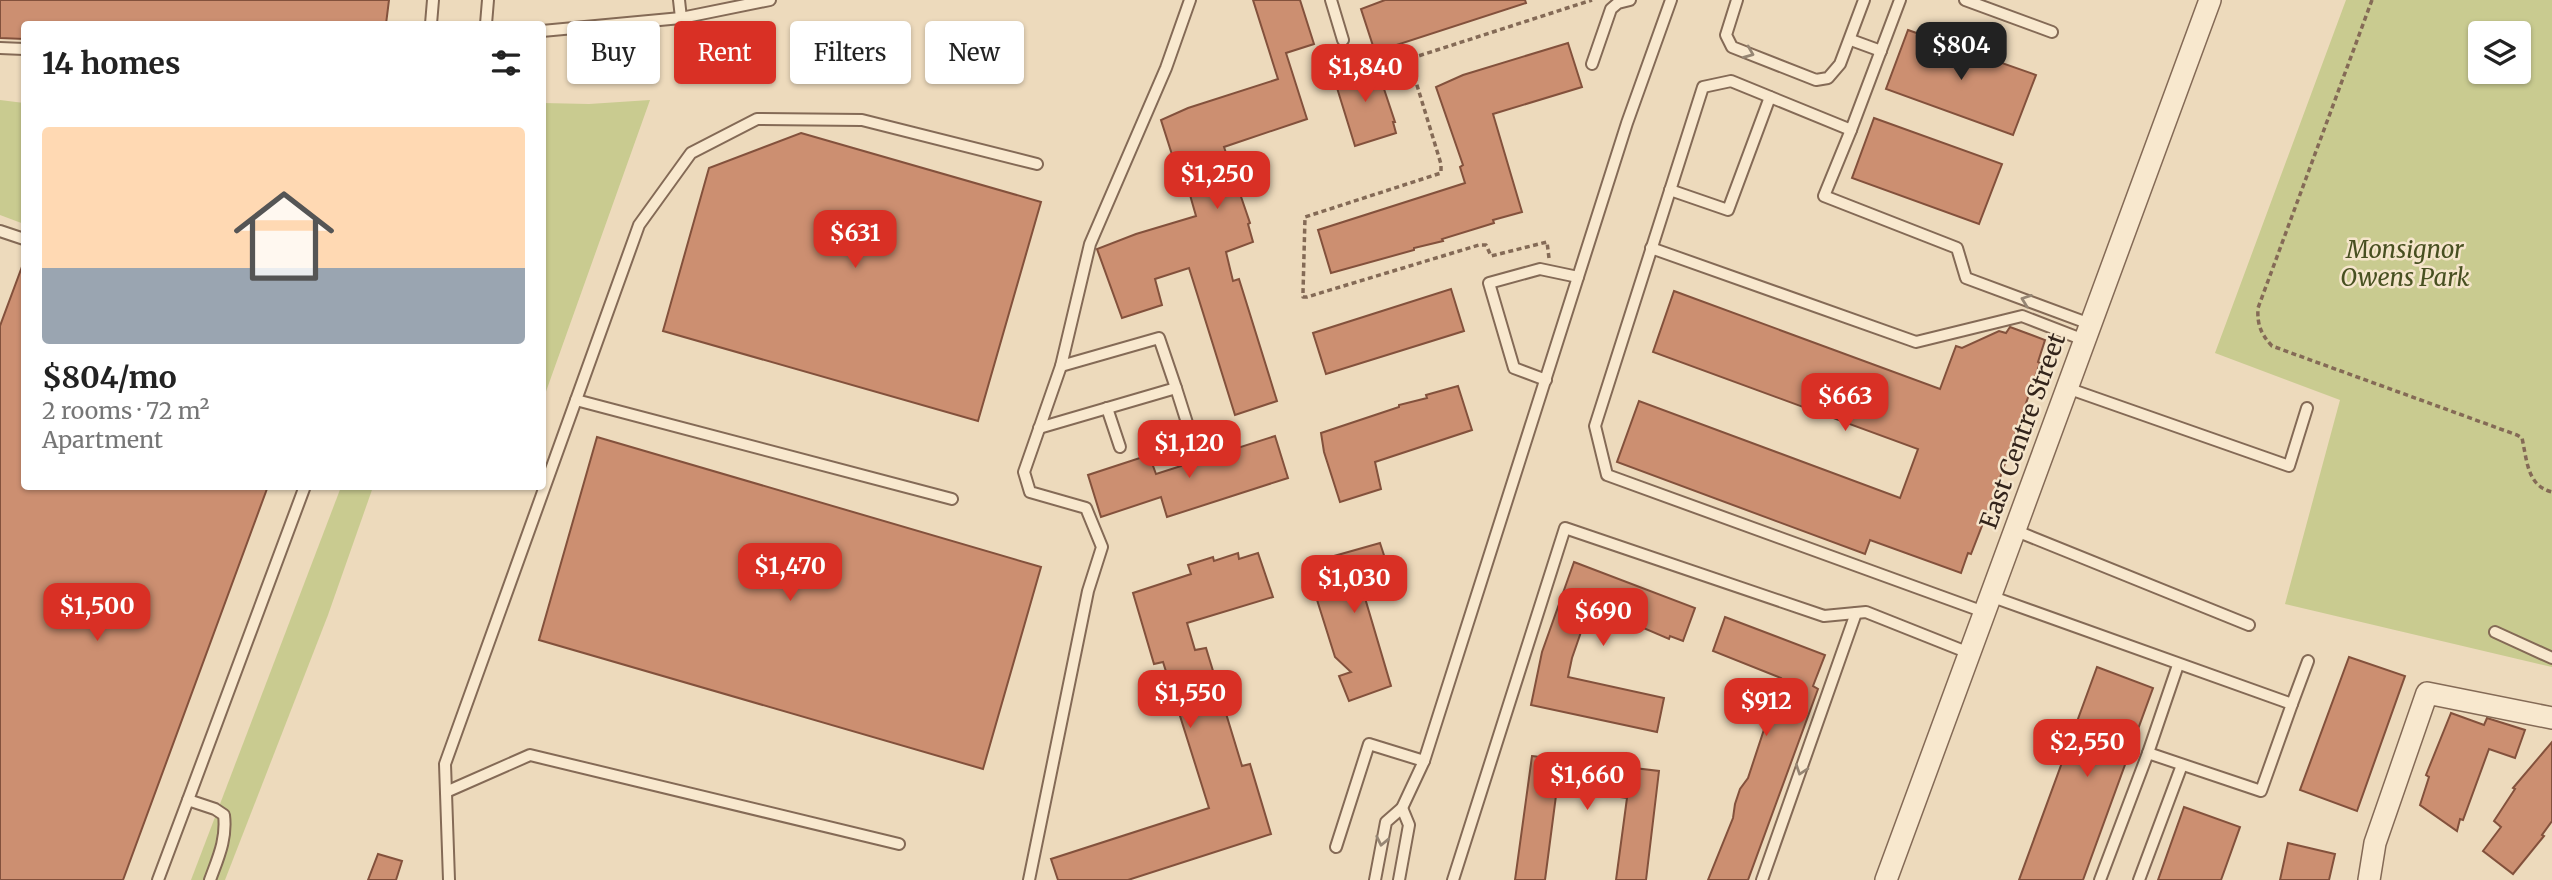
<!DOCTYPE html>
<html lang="en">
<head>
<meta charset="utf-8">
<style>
	body { margin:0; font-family:Merriweather,serif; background:#f6f6f6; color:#222; height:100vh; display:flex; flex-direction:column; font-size:26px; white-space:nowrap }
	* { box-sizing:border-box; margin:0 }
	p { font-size:23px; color:#767676 }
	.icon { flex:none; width:38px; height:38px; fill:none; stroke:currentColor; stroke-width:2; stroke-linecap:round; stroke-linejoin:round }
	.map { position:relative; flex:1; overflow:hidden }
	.details { position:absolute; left:21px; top:21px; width:525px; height:469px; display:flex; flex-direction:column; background:#fff; border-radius:7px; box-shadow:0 2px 5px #0004 }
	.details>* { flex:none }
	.guide { position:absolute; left:567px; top:21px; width:665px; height:63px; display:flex; gap:14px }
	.tools { position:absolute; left:2468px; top:21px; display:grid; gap:14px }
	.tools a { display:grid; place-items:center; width:63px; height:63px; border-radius:7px; background:#fff; box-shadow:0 2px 5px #0004; font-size:35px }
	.price { position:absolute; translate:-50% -60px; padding:0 16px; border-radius:14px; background:#d93025; color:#fff; font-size:23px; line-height:46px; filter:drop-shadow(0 2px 4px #0008) }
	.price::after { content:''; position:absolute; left:50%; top:42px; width:21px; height:16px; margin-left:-10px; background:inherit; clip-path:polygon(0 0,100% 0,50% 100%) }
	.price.active { background:#222; color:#fff }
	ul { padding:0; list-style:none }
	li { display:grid; align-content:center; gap:14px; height:371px; padding:0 21px }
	li span { display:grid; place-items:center; height:217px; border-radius:7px; color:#555 }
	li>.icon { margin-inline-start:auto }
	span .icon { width:126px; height:126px; fill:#fffc; stroke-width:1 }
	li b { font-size:30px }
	h2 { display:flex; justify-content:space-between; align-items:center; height:84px; padding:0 21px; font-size:30px }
	.chip { padding:0 24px; border-radius:7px; background:#fff; box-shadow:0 2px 5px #0004; font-size:24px; line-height:63px }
	.chip.active { background:#d93025; color:#fff }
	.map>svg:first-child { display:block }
	.green { fill:#c9cb90; fill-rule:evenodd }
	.building { fill:#cc8f71; stroke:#83513c; stroke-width:2 }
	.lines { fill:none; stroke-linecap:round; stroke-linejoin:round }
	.service-casing { stroke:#846a56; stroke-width:14 }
	.minor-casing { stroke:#846a56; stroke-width:24 }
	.path { stroke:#846a56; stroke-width:3.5; stroke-dasharray:5 3.5; stroke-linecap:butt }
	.service { stroke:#f8e8ce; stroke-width:10 }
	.minor { stroke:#f8e8ce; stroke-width:21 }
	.oneway { stroke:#968674 }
	.labels { text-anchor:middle; stroke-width:5; stroke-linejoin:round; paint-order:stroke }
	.park-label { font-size:24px; font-style:italic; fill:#485021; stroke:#f5e5cb }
	.street-label { font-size:24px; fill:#33241b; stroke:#f5e5cb }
</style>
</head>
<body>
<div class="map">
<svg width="2552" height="880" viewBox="0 0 2552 880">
	<rect width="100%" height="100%" fill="#eddabc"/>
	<!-- green -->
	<g class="green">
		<path d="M 2346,0 L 2552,0 L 2552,667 L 2285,604 L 2340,400 L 2215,353 ZM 2480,33 L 2518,33 L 2518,72 L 2480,72 Z"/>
		<polygon points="0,100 24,103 24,224 0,215"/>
		<polygon points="650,100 543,400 543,103 589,104"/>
		<polygon points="341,487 373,487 328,615 225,880 191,880"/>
	</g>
	<!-- building -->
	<g class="building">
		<polygon points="0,0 389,0 386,24 24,24 24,39 0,38"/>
		<polygon points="1253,0 1300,0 1314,44 1286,53 1307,119 1224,147 1250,223 1248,224 1253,242 1226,252 1233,281 1239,279 1277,401 1235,415 1189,268 1155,279 1162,305 1122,318 1097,249 1136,234 1196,216 1188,188 1183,189 1161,120 1188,108 1278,79"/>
		<polygon points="1385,0 1525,0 1526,3 1375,52 1361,9"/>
		<polygon points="1908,30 2036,75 2013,135 1886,89"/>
		<polygon points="1568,43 1582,87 1493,114 1522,212 1493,220 1494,223 1442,239 1443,241 1414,248 1414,250 1331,273 1318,230 1465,183 1460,167 1463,165 1436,87 1463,75"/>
		<polygon points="1375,62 1395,122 1393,122 1396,133 1355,146 1333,75"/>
		<polygon points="1874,118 2002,164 1979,224 1852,178"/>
		<polygon points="801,133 1041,202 978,421 663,331 709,168"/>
		<polygon points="23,264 24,264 24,486 268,486 123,880 0,880 0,326"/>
		<polygon points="1451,289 1464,331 1326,374 1313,333"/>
		<polygon points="1674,291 1940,389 1956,346 1962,348 1999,331 2006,333 2010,327 2045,340 2038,362 2040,363 1994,495 1971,554 1968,553 1961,573 1870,540 1865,554 1617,462 1639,401 1900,498 1918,449 1653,352"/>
		<polygon points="1458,386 1472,430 1375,462 1381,489 1340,502 1324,452 1321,433 1399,407 1399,405 1427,398 1426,395"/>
		<polygon points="1275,436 1288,478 1167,517 1161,497 1101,517 1088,475 1149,455 1156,474"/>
		<polygon points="597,437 1041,567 983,769 539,640"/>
		<polygon points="1380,543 1394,586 1365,598 1391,686 1349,701 1339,676 1351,672 1335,657 1307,568 1334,556"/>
		<polygon points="1238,553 1239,559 1258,553 1273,597 1187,623 1195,650 1206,648 1242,766 1250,764 1271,834 1128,880 1058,880 1051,859 1209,808 1163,662 1154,664 1133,593 1191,574 1188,565 1213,557 1214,561"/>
		<polygon points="1574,562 1695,608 1683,641 1670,636 1669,639 1625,620 1624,622 1589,609 1572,658 1568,677 1664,698 1657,732 1531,705 1542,652"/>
		<polygon points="1725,617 1825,655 1813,686 1818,689 1748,880 1708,880 1733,818 1735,804 1740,789 1748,778 1781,678 1713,651"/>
		<polygon points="2349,657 2405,676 2357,811 2300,790"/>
		<polygon points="2097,667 2153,688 2083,880 2019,880"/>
		<polygon points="2451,713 2484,725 2487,718 2525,730 2515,758 2489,749 2463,820 2460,819 2457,831 2420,805 2429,777 2426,775"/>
		<polygon points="2552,742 2552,821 2542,835 2544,836 2513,874 2483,851 2501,827 2494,821 2515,789 2513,788"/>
		<polygon points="1532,756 1659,771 1646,880 1616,880 1627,798 1557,788 1545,880 1515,880"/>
		<polygon points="2184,807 2240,827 2221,880 2158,880"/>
		<polygon points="2288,843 2335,854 2329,880 2280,880"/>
		<polygon points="378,854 402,861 396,880 368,880"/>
	</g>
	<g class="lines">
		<defs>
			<g id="service">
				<polyline points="679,0 681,18"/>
				<polyline points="1331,0 1343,40"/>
				<polyline points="1737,0 1726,35 1732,47 1816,80 1828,78 1840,64 1864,0"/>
				<polyline points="1900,0 1851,130 1731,81 1703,87 1595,426 1607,475 1984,612"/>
				<polyline points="1965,0 2052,32"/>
				<polyline points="431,24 433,0"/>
				<polyline points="486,24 488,0"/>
				<polyline points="542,31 681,18 770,0"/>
				<polyline points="1851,40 1881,51"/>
				<polyline points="0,48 24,49"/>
				<polyline points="1592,64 1611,9 1618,3 1630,0"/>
				<polyline points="1851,130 1824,196 1957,248 1966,278 2090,324"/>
				<polyline points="1670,190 1728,210 1770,97"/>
				<polyline points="0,231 24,239"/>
				<polyline points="1651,248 1916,342 2022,316 2084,340"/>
				<polyline points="1546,380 1514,368 1489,283 1540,269 1578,277"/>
				<polyline points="1176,388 1188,426"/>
				<polyline points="2067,388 2289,466 2307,408"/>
				<polyline points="576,400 952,499"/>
				<polyline points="1107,408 1120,447"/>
				<polyline points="1039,428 1176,388 1159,338 1061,366"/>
				<polyline points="2014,530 2249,625"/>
				<polyline points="1990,596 2292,704 2261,791 2148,753 2100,880"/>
				<polyline points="2495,632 2552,658"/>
				<polyline points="2292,704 2308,661"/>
				<polyline points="2148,753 2178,665"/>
				<polyline points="446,792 530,755 899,844"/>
				<polyline points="188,800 305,486"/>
				<polyline points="1336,847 1369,744 1424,761"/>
				<path d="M 158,880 L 188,800 L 215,809 L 224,815 C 227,839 218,858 210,880"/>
				<polyline points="449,880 445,764 639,225 691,153 757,119 862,120 1037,164"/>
				<polyline points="1029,880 1088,591 1102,547 1086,508 1030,492 1024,472 1061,366 1090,244 1166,68 1190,0"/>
				<polyline points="1375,880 1386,822 1402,808 1424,761 1627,123 1671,0"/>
				<polyline points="1399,880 1409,825 1402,808"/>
				<polyline points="1453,880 1565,528 1824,616 1866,612 1969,653"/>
				<polyline points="1762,880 1856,613"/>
				<polyline points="2139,880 2182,765"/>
			</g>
			<g id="minor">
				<polyline points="1886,880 2210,0"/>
				<polyline points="2369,880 2375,843 2427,693 2552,718"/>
			</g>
		</defs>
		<!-- service casing -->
		<use href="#service" class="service-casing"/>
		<!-- minor casing -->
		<use href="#minor" class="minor-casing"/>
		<!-- path -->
		<g class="path">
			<path d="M 2372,0 L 2258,308 C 2257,325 2261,334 2272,346 L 2517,435 L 2522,438 C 2527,460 2527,486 2552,492"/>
			<polyline points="1549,258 1547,242 1491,256 1486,245 1479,245 1307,297 1303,297 1303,293 1305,217 1441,173 1441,164 1409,59 1592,0"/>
		</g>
		<!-- service -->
		<use href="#service" class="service"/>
		<!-- minor -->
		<use href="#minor" class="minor"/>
	</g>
	<!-- one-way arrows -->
	<defs><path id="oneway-chevron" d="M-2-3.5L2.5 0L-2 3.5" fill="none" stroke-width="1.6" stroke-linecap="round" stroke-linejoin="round" transform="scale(1.75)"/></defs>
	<g class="oneway">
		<use href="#oneway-chevron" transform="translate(1749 53) rotate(22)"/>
		<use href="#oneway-chevron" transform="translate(2026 300) rotate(-160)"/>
		<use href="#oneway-chevron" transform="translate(1801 770) rotate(109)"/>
		<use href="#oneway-chevron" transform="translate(1382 841) rotate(102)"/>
	</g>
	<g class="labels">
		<!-- park labels -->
		<g class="park-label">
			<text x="2405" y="258">Monsignor<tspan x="2405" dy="28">Owens Park</tspan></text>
		</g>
		<!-- street labels -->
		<g class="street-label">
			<text transform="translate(2023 431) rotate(-70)" y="8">East Centre Street</text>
		</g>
	</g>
</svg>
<div class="tools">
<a><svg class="icon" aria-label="layers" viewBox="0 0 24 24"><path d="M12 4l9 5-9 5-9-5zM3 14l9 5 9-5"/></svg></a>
</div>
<b class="price active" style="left:1961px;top:82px">$804</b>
<b class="price" style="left:1365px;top:104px">$1,840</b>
<b class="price" style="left:1217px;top:211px">$1,250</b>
<b class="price" style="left:855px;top:270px">$631</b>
<b class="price" style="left:1845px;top:433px">$663</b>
<b class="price" style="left:1189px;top:480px">$1,120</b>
<b class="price" style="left:790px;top:603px">$1,470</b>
<b class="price" style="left:1354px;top:615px">$1,030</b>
<b class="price" style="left:97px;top:643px">$1,500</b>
<b class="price" style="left:1603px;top:648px">$690</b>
<b class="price" style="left:1190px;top:730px">$1,550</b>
<b class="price" style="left:1766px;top:738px">$912</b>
<b class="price" style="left:2087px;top:779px">$2,550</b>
<b class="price" style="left:1587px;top:812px">$1,660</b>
<div class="guide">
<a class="chip">Buy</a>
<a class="chip active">Rent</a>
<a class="chip">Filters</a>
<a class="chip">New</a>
</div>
<section class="details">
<h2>14 homes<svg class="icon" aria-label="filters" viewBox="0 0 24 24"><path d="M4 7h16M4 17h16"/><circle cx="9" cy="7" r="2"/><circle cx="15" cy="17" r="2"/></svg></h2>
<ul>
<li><span style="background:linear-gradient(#ffd9b3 65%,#9aa5b1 0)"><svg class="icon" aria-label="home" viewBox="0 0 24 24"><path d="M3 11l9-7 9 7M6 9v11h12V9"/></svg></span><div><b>$804/mo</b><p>2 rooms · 72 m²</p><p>Apartment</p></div></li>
</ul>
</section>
</div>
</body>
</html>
